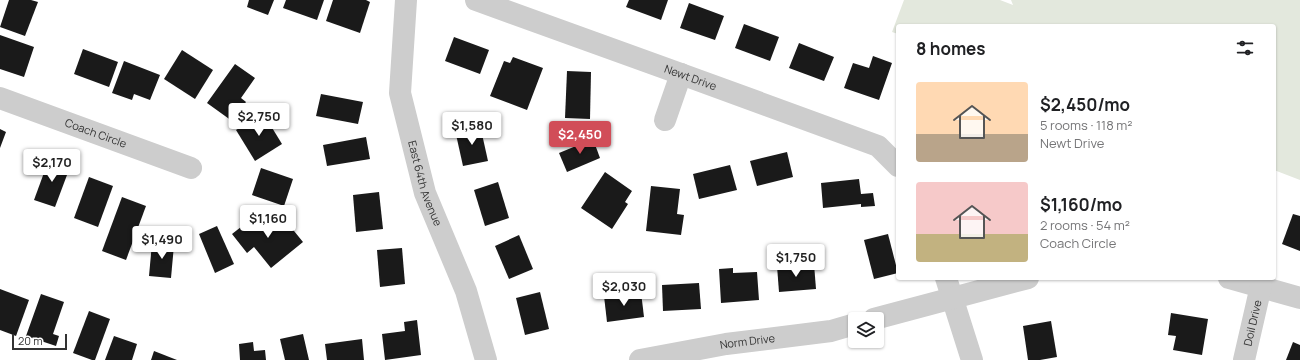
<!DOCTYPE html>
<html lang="en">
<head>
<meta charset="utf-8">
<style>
	body { margin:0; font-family:Manrope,sans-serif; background:#f2f2f2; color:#202124; height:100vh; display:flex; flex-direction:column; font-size:15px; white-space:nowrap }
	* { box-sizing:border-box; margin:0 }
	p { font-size:13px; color:#757577 }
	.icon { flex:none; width:22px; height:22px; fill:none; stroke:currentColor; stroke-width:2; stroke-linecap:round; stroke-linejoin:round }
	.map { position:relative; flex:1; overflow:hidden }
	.side { position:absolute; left:896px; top:24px; width:380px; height:256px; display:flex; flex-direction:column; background:#fff; border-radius:4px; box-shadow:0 1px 3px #0004 }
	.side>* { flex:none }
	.tools { position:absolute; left:848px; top:312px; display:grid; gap:8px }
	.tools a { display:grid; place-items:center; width:36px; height:36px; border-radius:4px; background:#fff; box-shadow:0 1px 3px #0004; font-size:20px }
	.scale { position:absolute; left:12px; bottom:10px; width:55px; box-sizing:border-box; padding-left:4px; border:2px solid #333; border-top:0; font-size:11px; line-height:14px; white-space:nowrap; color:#333; -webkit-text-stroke:3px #fff; paint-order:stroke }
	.price { position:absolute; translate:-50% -34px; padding:0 9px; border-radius:4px; background:#fff; color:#222; font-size:13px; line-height:26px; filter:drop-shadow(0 1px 2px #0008) }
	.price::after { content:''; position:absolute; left:50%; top:24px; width:12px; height:9px; margin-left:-6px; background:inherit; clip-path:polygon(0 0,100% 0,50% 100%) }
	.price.active { background:#d14d58; color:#fff }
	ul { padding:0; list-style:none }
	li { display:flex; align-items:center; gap:12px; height:100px; padding:0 20px }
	li span { display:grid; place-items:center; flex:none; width:112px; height:80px; border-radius:4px; color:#555 }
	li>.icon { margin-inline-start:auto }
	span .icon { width:48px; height:48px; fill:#fffc; stroke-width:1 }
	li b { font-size:17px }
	h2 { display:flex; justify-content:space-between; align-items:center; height:48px; padding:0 20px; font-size:17px }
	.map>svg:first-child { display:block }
	.green { fill:#e3e8dd }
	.building { fill:#1a1a1a }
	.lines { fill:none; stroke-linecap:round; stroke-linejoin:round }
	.minor { stroke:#cdcdcd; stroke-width:22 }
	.labels { text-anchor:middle; stroke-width:4; stroke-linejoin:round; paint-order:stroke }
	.street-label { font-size:11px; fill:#333; stroke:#fff }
</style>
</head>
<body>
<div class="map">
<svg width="1300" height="360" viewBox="0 0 1300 360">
	<rect width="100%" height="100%" fill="#fff"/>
	<!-- green -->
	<polygon class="green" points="904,0 1000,0 1013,5 1011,0 1300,0 1300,180 1274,170 1274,26 898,26 898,34 892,32"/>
	<!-- building -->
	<g class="building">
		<polygon points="9,0 31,0 38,2 25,36 0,27"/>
		<polygon points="249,0 274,0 268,15 247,7"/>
		<polygon points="286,0 324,0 317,20 283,8"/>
		<polygon points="333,0 366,0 370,2 360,33 326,21"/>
		<polygon points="629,0 668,0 661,20 626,7"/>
		<polygon points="689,3 724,16 715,40 680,28"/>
		<polygon points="744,24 779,37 770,61 735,48"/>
		<polygon points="0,35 34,47 24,77 0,69"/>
		<polygon points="454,37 489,50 480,74 445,61"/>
		<polygon points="799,43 834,57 824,81 789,68"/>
		<polygon points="83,49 118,62 109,87 74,74"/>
		<polygon points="182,50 213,70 195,99 164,79"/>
		<polygon points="873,56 892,63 879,100 844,88 853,63 869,68"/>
		<polygon points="513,57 543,68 527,110 490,96 504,61 510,63"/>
		<polygon points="124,61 160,75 150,100 134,94 132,100 112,93"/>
		<polygon points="235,64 255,78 241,98 246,102 232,121 207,103"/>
		<polygon points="567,71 591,72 590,119 565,118"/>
		<polygon points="321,94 363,102 358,124 316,116"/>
		<polygon points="263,113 282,144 255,161 236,130"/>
		<polygon points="480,125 488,161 463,166 455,130"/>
		<polygon points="0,129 6,132 0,148"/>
		<polygon points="366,137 370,159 327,166 323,145"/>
		<polygon points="593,139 600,158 567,172 559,153"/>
		<polygon points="787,152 793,177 757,186 750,161"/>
		<polygon points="49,159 70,167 55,207 34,200"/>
		<polygon points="730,165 737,190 699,199 693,174"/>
		<polygon points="261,168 293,179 284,206 252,195"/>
		<polygon points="605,172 632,191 625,202 628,204 612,229 581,208"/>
		<polygon points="89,177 113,186 98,227 74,218"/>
		<polygon points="859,179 861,194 873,193 875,206 861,207 861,204 823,208 821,183"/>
		<polygon points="498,182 509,218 485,226 474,190"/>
		<polygon points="651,186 680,189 677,214 684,215 681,235 646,231"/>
		<polygon points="379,192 383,229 356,232 353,195"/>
		<polygon points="122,197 146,206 126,260 102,251"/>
		<polygon points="1293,214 1300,216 1300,251 1282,244"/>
		<polygon points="281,215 303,242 271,268 254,247 247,253 232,234 255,216 268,228"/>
		<polygon points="217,226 234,264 215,273 199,234"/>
		<polygon points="888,234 898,273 874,279 864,240"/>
		<polygon points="519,235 533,269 509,279 495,246"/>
		<polygon points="152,243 174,245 171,278 149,276"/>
		<polygon points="402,248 405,284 380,287 377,250"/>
		<polygon points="814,264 816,289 779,292 777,266"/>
		<polygon points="733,268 733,273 757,272 759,300 721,303 719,269"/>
		<polygon points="699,283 701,309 663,311 662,285"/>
		<polygon points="0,289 29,300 16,336 0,330"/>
		<polygon points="540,292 549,329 525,335 516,298"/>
		<polygon points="641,292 644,317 607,322 604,296"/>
		<polygon points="41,294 64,302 53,334 59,336 56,346 26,336"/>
		<polygon points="89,311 110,319 95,360 92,360 73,353"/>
		<polygon points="1171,313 1208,319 1202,355 1173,350 1176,336 1168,335"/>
		<polygon points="417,320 421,355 385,360 382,334 405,331 404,322"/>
		<polygon points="1051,321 1057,357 1040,360 1028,360 1023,326"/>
		<polygon points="303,334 309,360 285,360 280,339"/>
		<polygon points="114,336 137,344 132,360 105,360"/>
		<polygon points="362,339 364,360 327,360 325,344"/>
		<polygon points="253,342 254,351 265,350 266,360 240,360 239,344"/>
		<polygon points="1293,342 1300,345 1300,360 1286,360"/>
		<polygon points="154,351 177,360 151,360"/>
	</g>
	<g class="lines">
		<!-- minor -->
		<g class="minor">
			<path id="s1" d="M 406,0 L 400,93 L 425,193 L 466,291 L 486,360"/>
			<path id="s2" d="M 476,0 L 681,74 L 878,146 L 898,166"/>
			<path id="s3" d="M 0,98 L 191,168"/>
			<polyline points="665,120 681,74"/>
			<polyline points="946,278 972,360"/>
			<polyline points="1229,278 1300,298"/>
			<polyline points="874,319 1028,278"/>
			<path id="s4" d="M 640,360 L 726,344 L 831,331 L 855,324"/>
			<path id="s5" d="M 1244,360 L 1261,286"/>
		</g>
	</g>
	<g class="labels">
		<!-- street labels -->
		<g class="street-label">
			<text dy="4" stroke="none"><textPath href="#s2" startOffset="228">Newt Drive</textPath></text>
			<text dy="4" stroke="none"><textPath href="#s3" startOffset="102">Coach Circle</textPath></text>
			<text dy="4" stroke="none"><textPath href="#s1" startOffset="187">East 64th Avenue</textPath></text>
			<text dy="4" stroke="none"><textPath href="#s5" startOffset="38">Doil Drive</textPath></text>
			<text dy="4" stroke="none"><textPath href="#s4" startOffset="109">Norm Drive</textPath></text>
		</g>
	</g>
</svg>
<div class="tools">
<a><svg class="icon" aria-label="layers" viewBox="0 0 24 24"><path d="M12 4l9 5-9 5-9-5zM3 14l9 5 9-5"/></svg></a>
</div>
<div class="scale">20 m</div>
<b class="price" style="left:259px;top:137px">$2,750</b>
<b class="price" style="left:472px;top:146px">$1,580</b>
<b class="price active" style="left:580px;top:155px">$2,450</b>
<b class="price" style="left:52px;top:183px">$2,170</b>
<b class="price" style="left:268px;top:239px">$1,160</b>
<b class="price" style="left:162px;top:260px">$1,490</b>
<b class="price" style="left:796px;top:278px">$1,750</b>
<b class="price" style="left:624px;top:307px">$2,030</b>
<section class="side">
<h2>8 homes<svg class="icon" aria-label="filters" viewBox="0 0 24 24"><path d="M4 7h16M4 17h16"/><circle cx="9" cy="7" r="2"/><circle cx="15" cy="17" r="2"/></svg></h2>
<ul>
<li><span style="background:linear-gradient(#ffd9b3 65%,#b9a48a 0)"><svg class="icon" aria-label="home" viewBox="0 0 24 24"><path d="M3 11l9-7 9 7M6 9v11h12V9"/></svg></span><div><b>$2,450/mo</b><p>5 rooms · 118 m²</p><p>Newt Drive</p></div></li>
<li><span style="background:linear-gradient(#f6c9c9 65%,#c2b280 0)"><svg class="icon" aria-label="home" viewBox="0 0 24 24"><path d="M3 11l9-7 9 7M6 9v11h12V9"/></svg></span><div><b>$1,160/mo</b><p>2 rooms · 54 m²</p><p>Coach Circle</p></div></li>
</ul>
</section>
</div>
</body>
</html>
